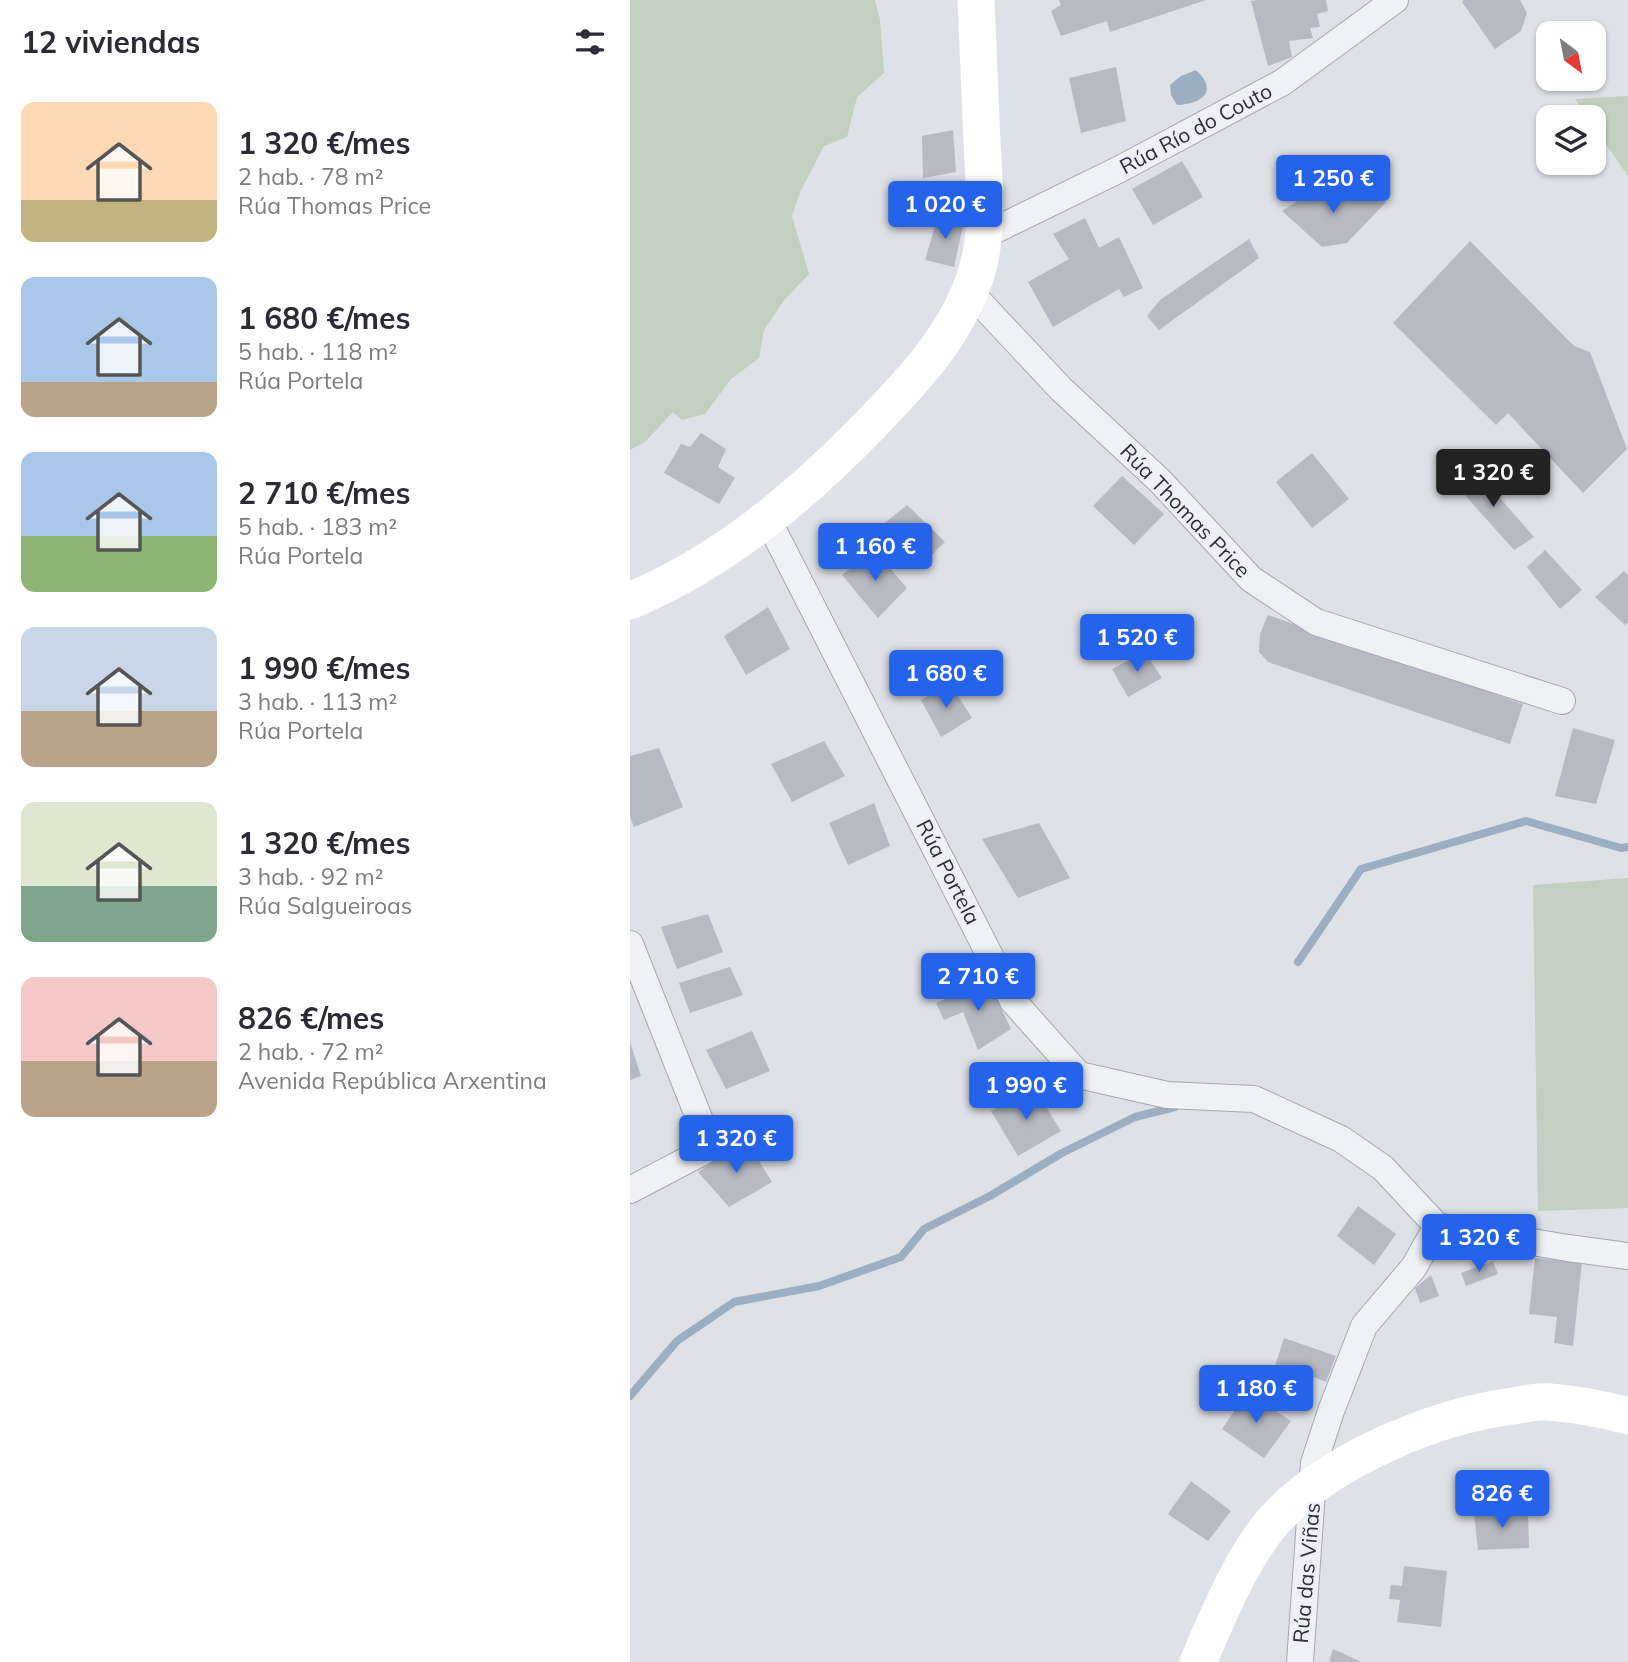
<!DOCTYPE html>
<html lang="es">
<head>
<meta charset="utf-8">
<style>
	body { margin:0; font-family:Mulish,sans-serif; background:#f2f2f3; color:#2b2b33; height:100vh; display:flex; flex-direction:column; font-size:26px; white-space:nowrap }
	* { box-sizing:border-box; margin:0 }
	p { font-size:23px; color:#7c7c81 }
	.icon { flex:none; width:38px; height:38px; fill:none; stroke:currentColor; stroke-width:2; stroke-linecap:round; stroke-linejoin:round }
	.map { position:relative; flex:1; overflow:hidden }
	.side { display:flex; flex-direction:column; background:#fff; width:630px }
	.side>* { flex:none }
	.needle { width:46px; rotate:148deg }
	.fabs { position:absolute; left:906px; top:21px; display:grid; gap:14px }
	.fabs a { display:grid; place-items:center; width:70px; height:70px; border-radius:14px; background:#fff; box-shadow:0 2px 5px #0004; font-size:35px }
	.price { position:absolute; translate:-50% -60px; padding:0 16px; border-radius:7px; background:#2563eb; color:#fff; font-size:23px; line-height:46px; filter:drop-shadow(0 2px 4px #0008) }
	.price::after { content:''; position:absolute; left:50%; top:42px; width:21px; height:16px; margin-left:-10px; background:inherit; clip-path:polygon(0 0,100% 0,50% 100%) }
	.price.current { background:#222; color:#fff }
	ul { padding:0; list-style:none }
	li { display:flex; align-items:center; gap:21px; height:175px; padding:0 21px }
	li span { display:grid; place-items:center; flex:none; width:196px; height:140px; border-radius:14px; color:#555 }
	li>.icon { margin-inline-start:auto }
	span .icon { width:84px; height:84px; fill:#fffc; stroke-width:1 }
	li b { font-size:30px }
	h2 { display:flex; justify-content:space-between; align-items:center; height:84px; padding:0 21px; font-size:30px }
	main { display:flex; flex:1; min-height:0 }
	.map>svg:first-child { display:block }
	.green { fill:#c3cfc0 }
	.water { fill:#9caec2 }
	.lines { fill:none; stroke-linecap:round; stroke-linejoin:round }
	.stream { stroke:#9caec2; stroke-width:8 }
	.building { fill:#b6bac2 }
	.street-casing { stroke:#a4a8af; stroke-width:28 }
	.street { stroke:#f0f1f4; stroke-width:26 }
	.secondary { stroke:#fff; stroke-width:37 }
	.labels { text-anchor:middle; stroke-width:5; stroke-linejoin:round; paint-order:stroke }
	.street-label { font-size:21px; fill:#292f3b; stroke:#edf0f4 }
</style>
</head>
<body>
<main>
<section class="side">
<h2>12 viviendas<svg class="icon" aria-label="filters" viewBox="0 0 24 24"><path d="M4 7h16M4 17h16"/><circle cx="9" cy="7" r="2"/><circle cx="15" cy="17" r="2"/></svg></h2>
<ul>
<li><span style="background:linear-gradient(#ffd9b3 70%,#c2b280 0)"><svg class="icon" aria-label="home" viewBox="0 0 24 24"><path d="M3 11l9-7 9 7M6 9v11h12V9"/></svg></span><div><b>1 320 €/mes</b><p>2 hab. · 78 m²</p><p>Rúa Thomas Price</p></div></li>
<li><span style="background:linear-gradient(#a9c7e8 75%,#b9a48a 0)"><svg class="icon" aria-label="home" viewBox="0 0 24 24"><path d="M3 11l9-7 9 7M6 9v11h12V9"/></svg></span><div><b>1 680 €/mes</b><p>5 hab. · 118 m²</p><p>Rúa Portela</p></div></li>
<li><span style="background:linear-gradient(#a9c7e8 60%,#8fb573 0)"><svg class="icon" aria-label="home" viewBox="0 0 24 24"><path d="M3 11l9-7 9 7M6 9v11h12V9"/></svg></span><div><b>2 710 €/mes</b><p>5 hab. · 183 m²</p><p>Rúa Portela</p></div></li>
<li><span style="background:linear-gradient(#c9d6e8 60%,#b9a48a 0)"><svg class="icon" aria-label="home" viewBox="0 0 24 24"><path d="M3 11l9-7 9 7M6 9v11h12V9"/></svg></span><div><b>1 990 €/mes</b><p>3 hab. · 113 m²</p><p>Rúa Portela</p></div></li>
<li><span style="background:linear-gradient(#dfe7d0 60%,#7fa58c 0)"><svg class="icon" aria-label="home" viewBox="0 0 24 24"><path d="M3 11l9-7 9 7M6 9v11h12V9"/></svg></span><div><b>1 320 €/mes</b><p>3 hab. · 92 m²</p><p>Rúa Salgueiroas</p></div></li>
<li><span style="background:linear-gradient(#f6c9c9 60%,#b9a48a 0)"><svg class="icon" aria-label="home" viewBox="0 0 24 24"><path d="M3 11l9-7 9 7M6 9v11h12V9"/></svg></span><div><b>826 €/mes</b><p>2 hab. · 72 m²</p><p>Avenida República Arxentina</p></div></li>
</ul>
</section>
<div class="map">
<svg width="998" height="1662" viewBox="0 0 998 1662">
	<rect width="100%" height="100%" fill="#dee1e6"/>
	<!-- green -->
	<g class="green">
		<polygon points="0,0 245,0 250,20 254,73 227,97 217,137 194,146 170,192 162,216 179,274 155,299 134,330 129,358 101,379 75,414 52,420 43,412 15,442 0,450"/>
		<polygon points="998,96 998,176 964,127 964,117 957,117 945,99"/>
		<polygon points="998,878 998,1208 908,1211 903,885"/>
	</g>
	<!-- water -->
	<path class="water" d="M 566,70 C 589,91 572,104 547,105 L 541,95 L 540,85 L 551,76 Z"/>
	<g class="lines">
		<!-- stream -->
		<g class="stream">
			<polyline points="668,962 731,869 896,821 991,848 998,847"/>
			<polyline points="0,1396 47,1341 104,1302 189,1286 271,1257 294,1229 360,1196 432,1153 505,1117 545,1107"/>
		</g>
	</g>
	<!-- building -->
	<g class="building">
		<polygon points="429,0 576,0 480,32 477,21 431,36 421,11 431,5"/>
		<polygon points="627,0 696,0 698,11 687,14 690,27 680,28 683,38 659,41 662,57 638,66 621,1"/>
		<polygon points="834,0 890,0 897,13 891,31 865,49 832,2"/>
		<polygon points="486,67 496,121 451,133 439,78"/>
		<polygon points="323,130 326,172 293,178 292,136"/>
		<polygon points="552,161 573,197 523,225 502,189"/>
		<polygon points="694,190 727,192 756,202 717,243 692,247 652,211 680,193"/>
		<polygon points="309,213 334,221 324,267 295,260"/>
		<polygon points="455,218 469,248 489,237 513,288 494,297 489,289 423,327 398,282 439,259 423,234"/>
		<polygon points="619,239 629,258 529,330 517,316 530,300"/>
		<polygon points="840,241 944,346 960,352 997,449 953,493 878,413 866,425 763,323"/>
		<polygon points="71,433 96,449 88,467 105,478 89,504 34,473 51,444 60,447"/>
		<polygon points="682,453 719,499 682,528 646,482"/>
		<polygon points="842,466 904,537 884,550 824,483"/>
		<polygon points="492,476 534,514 504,545 463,506"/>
		<polygon points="277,505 315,542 287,569 246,530"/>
		<polygon points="244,550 277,588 248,618 212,575"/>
		<polygon points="915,550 952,590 930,609 897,567"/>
		<polygon points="994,571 998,575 998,623 995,625 965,597"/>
		<polygon points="138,607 160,649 116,675 94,636"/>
		<polygon points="638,615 893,704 880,744 638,662 629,652 630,634"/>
		<polygon points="515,652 532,678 498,697 482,669"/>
		<polygon points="320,683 342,718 311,737 291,700"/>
		<polygon points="943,728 985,740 966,804 925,796"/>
		<polygon points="194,741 215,776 162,802 141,764"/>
		<polygon points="29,748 53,807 4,827 0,817 0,756"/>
		<polygon points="244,803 260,846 218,865 199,823"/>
		<polygon points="409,823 440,878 388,898 352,839"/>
		<polygon points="78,914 93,952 47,969 31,927"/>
		<polygon points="100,967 113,995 60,1013 49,983"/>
		<polygon points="358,980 381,1029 348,1050 333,1012 314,1020 306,1003"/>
		<polygon points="122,1031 140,1071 96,1089 76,1050"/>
		<polygon points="0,1042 11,1076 0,1080"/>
		<polygon points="405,1089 431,1131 388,1156 361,1111"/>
		<polygon points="116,1140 142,1182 99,1207 68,1172"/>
		<polygon points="728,1206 766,1234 744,1265 707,1236"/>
		<polygon points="905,1258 952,1262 943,1346 924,1343 927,1317 899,1314"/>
		<polygon points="863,1261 868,1274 836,1286 831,1273"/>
		<polygon points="801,1275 809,1296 790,1303 785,1288"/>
		<polygon points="654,1338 706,1356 696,1382 684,1377 675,1408 649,1401 654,1383 641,1378"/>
		<polygon points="617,1392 661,1421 634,1458 592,1429"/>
		<polygon points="561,1481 601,1511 578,1541 538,1514"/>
		<polygon points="898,1511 899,1548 848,1550 844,1513"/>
		<polygon points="774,1566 817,1571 811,1627 767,1622 770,1600 759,1599 761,1585 772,1586"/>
		<polygon points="703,1649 732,1662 699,1662"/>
	</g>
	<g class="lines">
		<defs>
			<g id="street">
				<polyline points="353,236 488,170 653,82 765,0"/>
				<polyline points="341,293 431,389 530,481 621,579 686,622 932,701"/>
				<polyline points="138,520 383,1001 449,1075 537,1095 624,1099 711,1139 753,1168 807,1226"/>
				<polyline points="0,944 73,1128"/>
				<polyline points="0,1190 82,1147"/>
				<polyline points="807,1226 938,1248 998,1256"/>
				<polyline points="670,1662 684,1463 701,1411 734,1326 784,1267 807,1226"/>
			</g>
		</defs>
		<!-- street casing -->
		<use href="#street" class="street-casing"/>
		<!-- street -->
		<use href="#street" class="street"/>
		<!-- secondary -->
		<g class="secondary">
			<path d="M 0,601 C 94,561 170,497 241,424 C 287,376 335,326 350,259 C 358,220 354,181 352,143 C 350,95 348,48 346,0"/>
			<path d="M 568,1662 C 588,1616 615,1549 650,1514 C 705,1458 806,1416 883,1406 C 894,1404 908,1401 920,1402 C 945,1404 973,1409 998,1416"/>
		</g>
	</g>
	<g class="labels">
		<!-- street labels -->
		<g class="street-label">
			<text transform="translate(566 129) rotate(-28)" y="7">Rúa Río do Couto</text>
			<text transform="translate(555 511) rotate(46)" y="7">Rúa Thomas Price</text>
			<text transform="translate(318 872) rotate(63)" y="7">Rúa Portela</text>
			<text transform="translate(677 1573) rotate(-85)" y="7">Rúa das Viñas</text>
		</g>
	</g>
</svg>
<div class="fabs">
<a><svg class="needle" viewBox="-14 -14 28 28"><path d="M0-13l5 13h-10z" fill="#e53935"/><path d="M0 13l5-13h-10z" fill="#7c7c81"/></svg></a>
<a><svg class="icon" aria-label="layers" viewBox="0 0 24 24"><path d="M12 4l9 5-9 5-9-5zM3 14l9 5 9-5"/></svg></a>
</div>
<b class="price" style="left:703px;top:215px">1 250 €</b>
<b class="price" style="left:315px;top:241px">1 020 €</b>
<b class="price current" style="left:863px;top:509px">1 320 €</b>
<b class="price" style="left:245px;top:583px">1 160 €</b>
<b class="price" style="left:507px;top:674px">1 520 €</b>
<b class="price" style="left:316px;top:710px">1 680 €</b>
<b class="price" style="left:348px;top:1013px">2 710 €</b>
<b class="price" style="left:396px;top:1122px">1 990 €</b>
<b class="price" style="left:106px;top:1175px">1 320 €</b>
<b class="price" style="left:849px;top:1274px">1 320 €</b>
<b class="price" style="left:626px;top:1425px">1 180 €</b>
<b class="price" style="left:872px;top:1530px">826 €</b>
</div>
</main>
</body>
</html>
